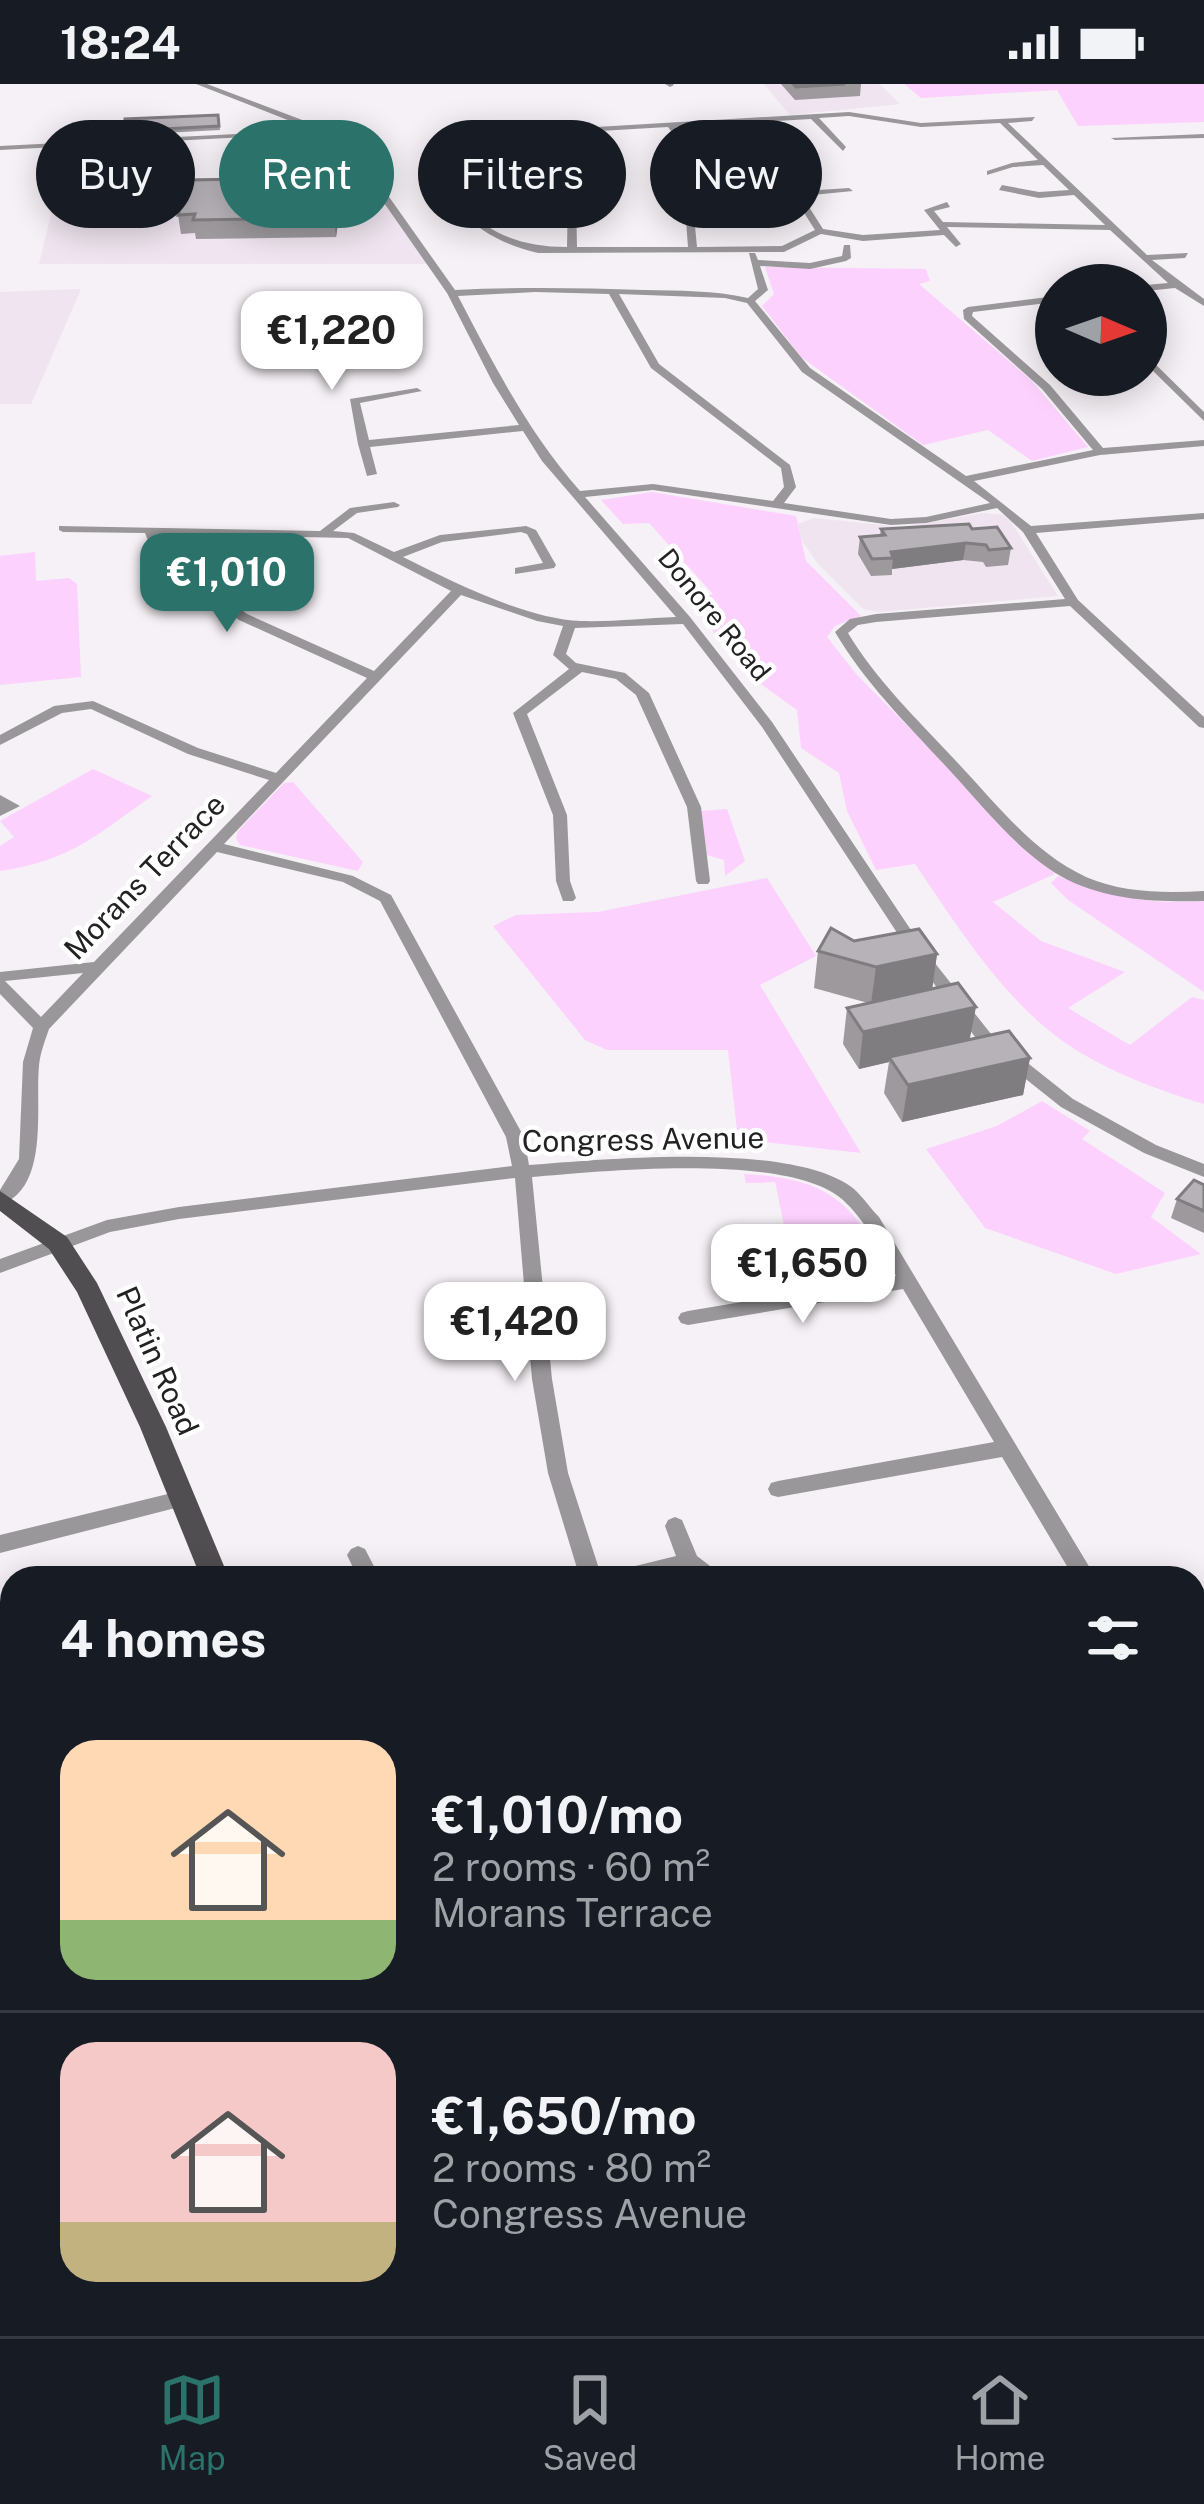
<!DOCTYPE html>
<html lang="en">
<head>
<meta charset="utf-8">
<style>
	body { margin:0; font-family:"Public Sans",sans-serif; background:#20242c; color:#f1f3f6; height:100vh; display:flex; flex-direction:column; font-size:45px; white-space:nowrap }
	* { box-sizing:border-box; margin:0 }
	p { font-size:39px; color:#9ea1a6 }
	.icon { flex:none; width:66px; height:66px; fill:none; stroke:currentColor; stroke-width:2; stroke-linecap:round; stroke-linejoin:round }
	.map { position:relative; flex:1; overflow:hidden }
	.details { position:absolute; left:0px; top:1482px; width:1206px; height:771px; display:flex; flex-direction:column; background:#171b24; border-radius:36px 36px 0 0; box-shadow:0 6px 30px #0003 }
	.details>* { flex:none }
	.top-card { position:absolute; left:36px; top:36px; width:1134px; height:108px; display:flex; gap:24px }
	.needle { width:78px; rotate:92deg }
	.fabs { position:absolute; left:1035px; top:180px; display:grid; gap:24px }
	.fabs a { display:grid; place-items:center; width:132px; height:132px; border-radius:50%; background:#171b24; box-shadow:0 6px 30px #0003; font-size:60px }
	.price { position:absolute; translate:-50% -102px; padding:0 27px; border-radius:24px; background:#fff; color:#222; font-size:39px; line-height:78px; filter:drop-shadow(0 3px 6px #0008) }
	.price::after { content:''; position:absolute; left:50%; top:72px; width:36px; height:27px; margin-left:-18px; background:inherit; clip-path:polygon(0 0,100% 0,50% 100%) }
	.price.active { background:#2a726a; color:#fff }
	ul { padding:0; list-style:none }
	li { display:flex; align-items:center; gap:36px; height:300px; padding:0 60px }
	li+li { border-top:3px solid #363941 }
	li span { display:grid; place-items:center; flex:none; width:336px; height:240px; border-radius:36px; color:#555 }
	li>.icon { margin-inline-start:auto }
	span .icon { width:144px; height:144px; fill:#fffc; stroke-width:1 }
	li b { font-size:51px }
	h2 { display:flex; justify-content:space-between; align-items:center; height:144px; padding:0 60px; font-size:51px }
	.tag { padding:0 42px; border-radius:54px; background:#171b24; box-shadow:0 6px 30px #0003; font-size:42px; line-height:108px }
	.tag.active { background:#2a726a; color:#fff }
	.status { display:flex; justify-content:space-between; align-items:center; height:84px; padding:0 60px; background:#171b24; direction:ltr }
	.status svg { height:33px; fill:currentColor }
	.menu { display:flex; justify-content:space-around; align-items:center; height:168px; border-top:3px solid #363941; background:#171b24; font-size:33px; color:#9ea1a6 }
	.menu a { display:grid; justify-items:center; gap:6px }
	.menu .active { color:#2a726a }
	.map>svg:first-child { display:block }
	.built { fill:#efe4ef }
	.green { fill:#fcd1fe }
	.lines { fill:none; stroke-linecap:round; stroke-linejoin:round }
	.minor { fill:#999799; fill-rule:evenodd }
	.major { fill:#514e51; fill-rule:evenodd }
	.wall { fill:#9d999d }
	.shaded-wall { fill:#7f7d80 }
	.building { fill:#b6b2b7; stroke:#7f7d80; stroke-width:3 }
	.labels { text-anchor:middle; stroke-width:9; stroke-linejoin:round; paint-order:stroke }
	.far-street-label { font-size:27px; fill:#232123; stroke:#fff }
	.street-label { font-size:30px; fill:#232123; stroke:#fff }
</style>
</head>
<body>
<div class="status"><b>18:24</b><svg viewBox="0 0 49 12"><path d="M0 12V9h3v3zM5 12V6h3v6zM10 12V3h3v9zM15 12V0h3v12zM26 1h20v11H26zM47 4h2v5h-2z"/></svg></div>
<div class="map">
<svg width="1204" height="2252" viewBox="0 0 1204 2252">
	<rect width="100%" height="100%" fill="#f6f1f6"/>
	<!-- built -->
	<g class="built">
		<polygon points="764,0 879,0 900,20 790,31"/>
		<polygon points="363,91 434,180 39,180 53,122 47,98"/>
		<polygon points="81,205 31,320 0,320 0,208"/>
		<polygon points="984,429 1003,431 1011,438 1058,512 880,528 863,525 818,480 801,455 798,440 814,434 902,443"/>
		<polygon points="0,1941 12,1969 12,2241 122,2241 126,2252 0,2252"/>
	</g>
	<!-- green -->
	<g class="green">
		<polygon points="904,0 1204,0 1204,38 1078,42 1057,6 921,14"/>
		<polygon points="765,183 926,185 930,197 919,200 1031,296 1088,363 1032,377 988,346 923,361 801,273 762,222 774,210"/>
		<path d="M 652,408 L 796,432 L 806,477 L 861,532 L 835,542 L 827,553 L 857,591 L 1055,790 L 993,818 L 1041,857 L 1125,888 L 1068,924 L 1130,961 L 1192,913 L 1204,916 L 1204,1020 C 1151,1004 1090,981 1047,945 C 993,900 954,837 915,780 L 876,786 L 847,727 L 839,689 L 801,664 L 797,626 L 747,590 L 690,518 L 713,510 L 649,439 L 623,440 L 601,416 Z"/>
		<polygon points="180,449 248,451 191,477 164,461 166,455"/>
		<polygon points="35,468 36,497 69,494 77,500 81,593 0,601 0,472"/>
		<path d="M 93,685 L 152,712 C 95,752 72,776 0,787 L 0,762 L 14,753 L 0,737 Z"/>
		<polygon points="293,698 363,778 358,787 240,761 236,754 238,747 284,699"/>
		<polygon points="727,725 745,777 725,792 724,776 707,771 701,727"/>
		<path d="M 1058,792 C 1112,812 1145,821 1204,817 L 1204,908 L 1068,816 L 1051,799 Z"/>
		<polygon points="767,794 816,872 760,901 861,1069 738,1055 728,966 607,966 585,956 493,842 516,831 598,828"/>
		<polygon points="1042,1017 1090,1047 1082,1055 1165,1109 1151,1133 1201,1170 1116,1190 985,1144 926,1065 997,1042"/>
		<path d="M 744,1090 C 795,1093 834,1101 864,1145 L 787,1155 L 775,1098 L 746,1099 Z"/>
		<polygon points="562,2241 1101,2241 1105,2252 563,2252"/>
	</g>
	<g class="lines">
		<!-- minor -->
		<g class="minor">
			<path d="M 196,0 L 207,0 L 326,45 L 353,62 L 455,206 C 518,203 581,204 644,206 C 679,207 714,206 748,214 L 758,205 L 749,169 L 755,169 L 758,176 L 810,179 L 842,172 L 844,161 L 850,161 L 851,174 L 846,177 L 810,185 L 760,182 L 768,206 L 755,217 L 810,284 L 966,392 L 1093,366 L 1042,305 L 964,235 L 963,226 L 968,223 L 1056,212 L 1056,218 L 973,228 L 972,232 L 1050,301 L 1103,364 L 1204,356 L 1204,362 L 1100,371 L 974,397 L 1031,442 L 1204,429 L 1204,435 L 1036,449 L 1078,516 L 1204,633 L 1204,644 L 1199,643 L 1070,522 L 876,538 L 858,541 L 848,549 C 876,596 918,636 955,676 C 994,717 1033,769 1086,793 C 1123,809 1164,809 1204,807 L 1204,817 C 1158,818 1111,817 1068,796 C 1023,773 987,727 953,690 C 912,645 866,601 835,548 L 850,535 L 876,530 L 1065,515 L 1023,448 L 997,424 L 926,439 L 891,441 L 653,406 L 585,413 L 690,533 L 772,638 L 923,864 L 991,950 L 1073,1015 L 1156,1061 L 1204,1080 L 1204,1093 L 1144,1069 L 1061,1023 L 979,958 L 911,870 L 762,643 L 683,540 L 575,544 L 566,570 L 576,579 L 625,589 L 649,609 L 701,723 L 710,797 L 708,800 L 698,800 L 696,797 L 687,723 L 636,611 L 616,595 L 582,588 L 527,630 L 567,731 L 570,797 L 576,814 L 573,817 L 563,817 L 556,797 L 553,731 L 513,629 L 569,585 L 553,571 L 563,542 L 537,537 L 461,511 L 224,760 L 353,792 L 391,811 L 524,1053 L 529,1081 C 606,1075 794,1057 854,1105 C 863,1113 871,1125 879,1133 L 1096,1494 L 1074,1494 L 1002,1373 L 778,1413 L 771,1411 L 768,1405 L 771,1399 L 778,1397 L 994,1358 L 903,1205 L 688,1241 L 681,1239 L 678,1234 L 681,1229 L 688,1227 L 896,1192 C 880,1166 866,1137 843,1116 C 790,1068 602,1087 532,1093 L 552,1295 L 568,1389 L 602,1494 L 580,1494 L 548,1389 L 532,1295 L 515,1094 L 179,1135 L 110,1148 L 0,1189 L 0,1175 L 107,1136 L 179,1123 L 512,1082 L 506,1053 L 380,817 L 343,798 L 217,768 L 49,945 C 45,957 40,969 39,982 C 35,1023 50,1104 0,1121 L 0,1106 L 19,1075 L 23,978 L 33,944 L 0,910 L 0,888 L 94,878 L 269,696 L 188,670 L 91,625 L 62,629 L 0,661 L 0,651 L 54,622 L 93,617 L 198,664 L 276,689 L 367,594 L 239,536 L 153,469 L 145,449 L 63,448 L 59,446 L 59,442 L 320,447 L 350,424 L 394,418 L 400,421 L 398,423 L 357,429 L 333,447 L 354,449 L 394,468 L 440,451 L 526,442 L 536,446 L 556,481 L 554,484 L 515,490 L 515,484 L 543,479 L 527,450 L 521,448 L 442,458 L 403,473 C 453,498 526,535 581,537 C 613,538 645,534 676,533 L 542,377 L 523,347 L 370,363 L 377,390 L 367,392 L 358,360 L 350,315 L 417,304 L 422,307 L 360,319 L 369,356 L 519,341 L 493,299 L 447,209 L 347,66 L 321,49 L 0,66 L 0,62 L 313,46 ZM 535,208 L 609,210 L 651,284 L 781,384 L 784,403 L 773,417 L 653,400 L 580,407 C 528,348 494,281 458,212 ZM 619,210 L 725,214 L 747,219 L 802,288 L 990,419 L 926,433 L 891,435 L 784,419 L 796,403 L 790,381 L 659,280 ZM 156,450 L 348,454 L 451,507 L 374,587 L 247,530 L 162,464 ZM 83,889 L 41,933 L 5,897 Z"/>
			<polygon points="665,0 673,0 674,1 670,3"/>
			<path d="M 849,28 L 921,39 L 1035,33 L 1032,37 L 1008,39 L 1147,171 L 1188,169 L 1185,174 L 1152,176 L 1204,215 L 1204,222 L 1175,204 L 1146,207 L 1146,201 L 1168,199 L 1110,146 L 947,143 L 961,160 L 956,163 L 944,151 L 863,157 L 821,150 L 784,168 L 538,169 C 484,157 449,125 425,76 L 454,55 L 494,49 ZM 849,32 L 921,43 L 1000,39 L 1038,76 L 1012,79 L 987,87 L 987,91 L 1013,83 L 1043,81 L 1069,106 L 1039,108 L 1002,101 L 999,106 L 1039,114 L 1074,111 L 1105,141 L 943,138 L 934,127 L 950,123 L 947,118 L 924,126 L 940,146 L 863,151 L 823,145 L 802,112 L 853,107 L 849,104 L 804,107 L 790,85 L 805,71 L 776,37 L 811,35 L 843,67 L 846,63 L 819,34 ZM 768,37 L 796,71 L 781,85 L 797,105 L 794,113 L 815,146 L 782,162 L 697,163 L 692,111 L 688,108 L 684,111 L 688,163 L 577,163 L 576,110 L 572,107 L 568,110 L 567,163 C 501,163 463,135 433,77 L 459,59 L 494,53 L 558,50 L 571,69 L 569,76 L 573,78 L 579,69 L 565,49 L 668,43 L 676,54 L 680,82 L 684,84 L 688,82 L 684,54 L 676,43 Z"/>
			<polygon points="1204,50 1204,54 1115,56 1111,54"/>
			<polygon points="1146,271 1204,328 1204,337 1146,280"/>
			<polygon points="0,711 20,722 0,732"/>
			<polygon points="180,1407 187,1409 190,1415 187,1421 0,1469 0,1451"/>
			<polygon points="675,1433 682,1436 697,1472 718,1488 721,1494 694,1494 686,1488 660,1494 612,1494 615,1488 623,1485 676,1472 665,1442 668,1436"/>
			<polygon points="358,1462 365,1465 380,1494 358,1494 347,1471 351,1465"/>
			<polygon points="1194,1704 1204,1710 1204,1740 1194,1734"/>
			<polygon points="0,1832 9,1836 12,1843 12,1904 3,1901 0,1893"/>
			<polygon points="1194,1837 1204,1839 1204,1863 1194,1861"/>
			<polygon points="140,2241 169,2241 173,2252 144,2252"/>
		</g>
		<!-- major -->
		<g class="major">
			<polygon points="0,1107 67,1153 97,1199 166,1343 229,1494 201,1494 140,1343 77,1208 49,1165 0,1127"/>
			<polygon points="12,1734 12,1764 0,1767 0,1737"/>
			<polygon points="1134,2241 1175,2241 1180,2252 1139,2252"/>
		</g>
	</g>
	<!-- wall -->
	<g class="wall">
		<polygon points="781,0 861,0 860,12 795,16"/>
		<polygon points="218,31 220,46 125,51 125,47"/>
		<polygon points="341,93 342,112 336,153 196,155 195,149 181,150 178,131"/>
		<polygon points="881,445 972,445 1011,464 1008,481 986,483 983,478 963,476 892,485 892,491 871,492 858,470 860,453 880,451"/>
		<polygon points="854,857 937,870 932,905 970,955 1030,974 1023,1011 902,1038 884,1009 889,978 859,985 843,960 847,924 868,919 814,904 818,867"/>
		<polygon points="1204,1101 1204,1149 1171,1134 1177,1115"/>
		<polygon points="825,2241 876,2241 877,2252 826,2252"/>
	</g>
	<!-- shaded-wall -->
	<g class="shaded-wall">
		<polygon points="341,93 342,112 336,153 334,134"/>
		<polygon points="966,459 963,476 892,485 893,474 891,468"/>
		<polygon points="937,870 932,906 871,920 876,883"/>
		<polygon points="976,923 969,959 889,973 889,978 859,985 863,948"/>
		<polygon points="1030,974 1023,1011 902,1038 908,1001"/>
	</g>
	<!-- building -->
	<g class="building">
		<polygon points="793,0 845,0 796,3"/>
		<polygon points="218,31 219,42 125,47 125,35"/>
		<polygon points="341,93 334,134 193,136 195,130 178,131 189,96"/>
		<polygon points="969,440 972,445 997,443 1011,464 989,466 986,461 966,459 891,468 893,474 872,475 860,453 885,451 881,445"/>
		<polygon points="831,844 854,857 919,845 937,870 876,883 818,867"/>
		<polygon points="958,899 976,923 863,948 847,924"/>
		<polygon points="1009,947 1030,974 908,1001 889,973"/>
		<polygon points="1194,1096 1204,1101 1204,1127 1177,1115"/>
		<polygon points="831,2241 876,2241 877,2252 832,2252"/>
	</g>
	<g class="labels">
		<!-- far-street labels -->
		<g class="far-street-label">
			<text transform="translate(714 531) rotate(51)" y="9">Donore Road</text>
		</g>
		<!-- street labels -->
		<g class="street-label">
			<text transform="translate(145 793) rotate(-46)" y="10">Morans Terrace</text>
			<text transform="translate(643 1056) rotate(-1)" y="10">Congress Avenue</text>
			<text transform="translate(157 1277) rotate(66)" y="10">Platin Road</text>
		</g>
	</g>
</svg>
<div class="fabs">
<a><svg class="needle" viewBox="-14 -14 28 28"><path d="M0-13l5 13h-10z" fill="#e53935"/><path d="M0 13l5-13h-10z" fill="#9ea1a6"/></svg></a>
</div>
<b class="price" style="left:332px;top:309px">€1,220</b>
<b class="price active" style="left:227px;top:551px">€1,010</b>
<b class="price" style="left:803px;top:1242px">€1,650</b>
<b class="price" style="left:515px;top:1300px">€1,420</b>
<div class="top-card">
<a class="tag">Buy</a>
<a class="tag active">Rent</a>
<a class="tag">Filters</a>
<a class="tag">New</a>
</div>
<section class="details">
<h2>4 homes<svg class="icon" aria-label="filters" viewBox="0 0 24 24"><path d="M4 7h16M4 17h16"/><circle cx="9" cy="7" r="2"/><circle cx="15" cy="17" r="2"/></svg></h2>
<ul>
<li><span style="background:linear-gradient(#ffd9b3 75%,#8fb573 0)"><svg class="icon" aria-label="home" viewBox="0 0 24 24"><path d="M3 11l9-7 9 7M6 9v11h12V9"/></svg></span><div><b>€1,010/mo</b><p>2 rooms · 60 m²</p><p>Morans Terrace</p></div></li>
<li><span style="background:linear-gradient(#f6c9c9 75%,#c2b280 0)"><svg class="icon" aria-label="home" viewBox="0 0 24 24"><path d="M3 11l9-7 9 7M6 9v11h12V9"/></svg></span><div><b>€1,650/mo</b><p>2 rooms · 80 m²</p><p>Congress Avenue</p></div></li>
</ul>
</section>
</div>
<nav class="menu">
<a class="active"><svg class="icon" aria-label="map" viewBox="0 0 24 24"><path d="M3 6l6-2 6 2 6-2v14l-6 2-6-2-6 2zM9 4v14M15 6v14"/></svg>Map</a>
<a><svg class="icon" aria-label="saved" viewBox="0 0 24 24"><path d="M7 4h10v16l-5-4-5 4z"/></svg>Saved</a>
<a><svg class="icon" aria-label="home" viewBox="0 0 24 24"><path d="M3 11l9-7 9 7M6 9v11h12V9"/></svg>Home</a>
</nav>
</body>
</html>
